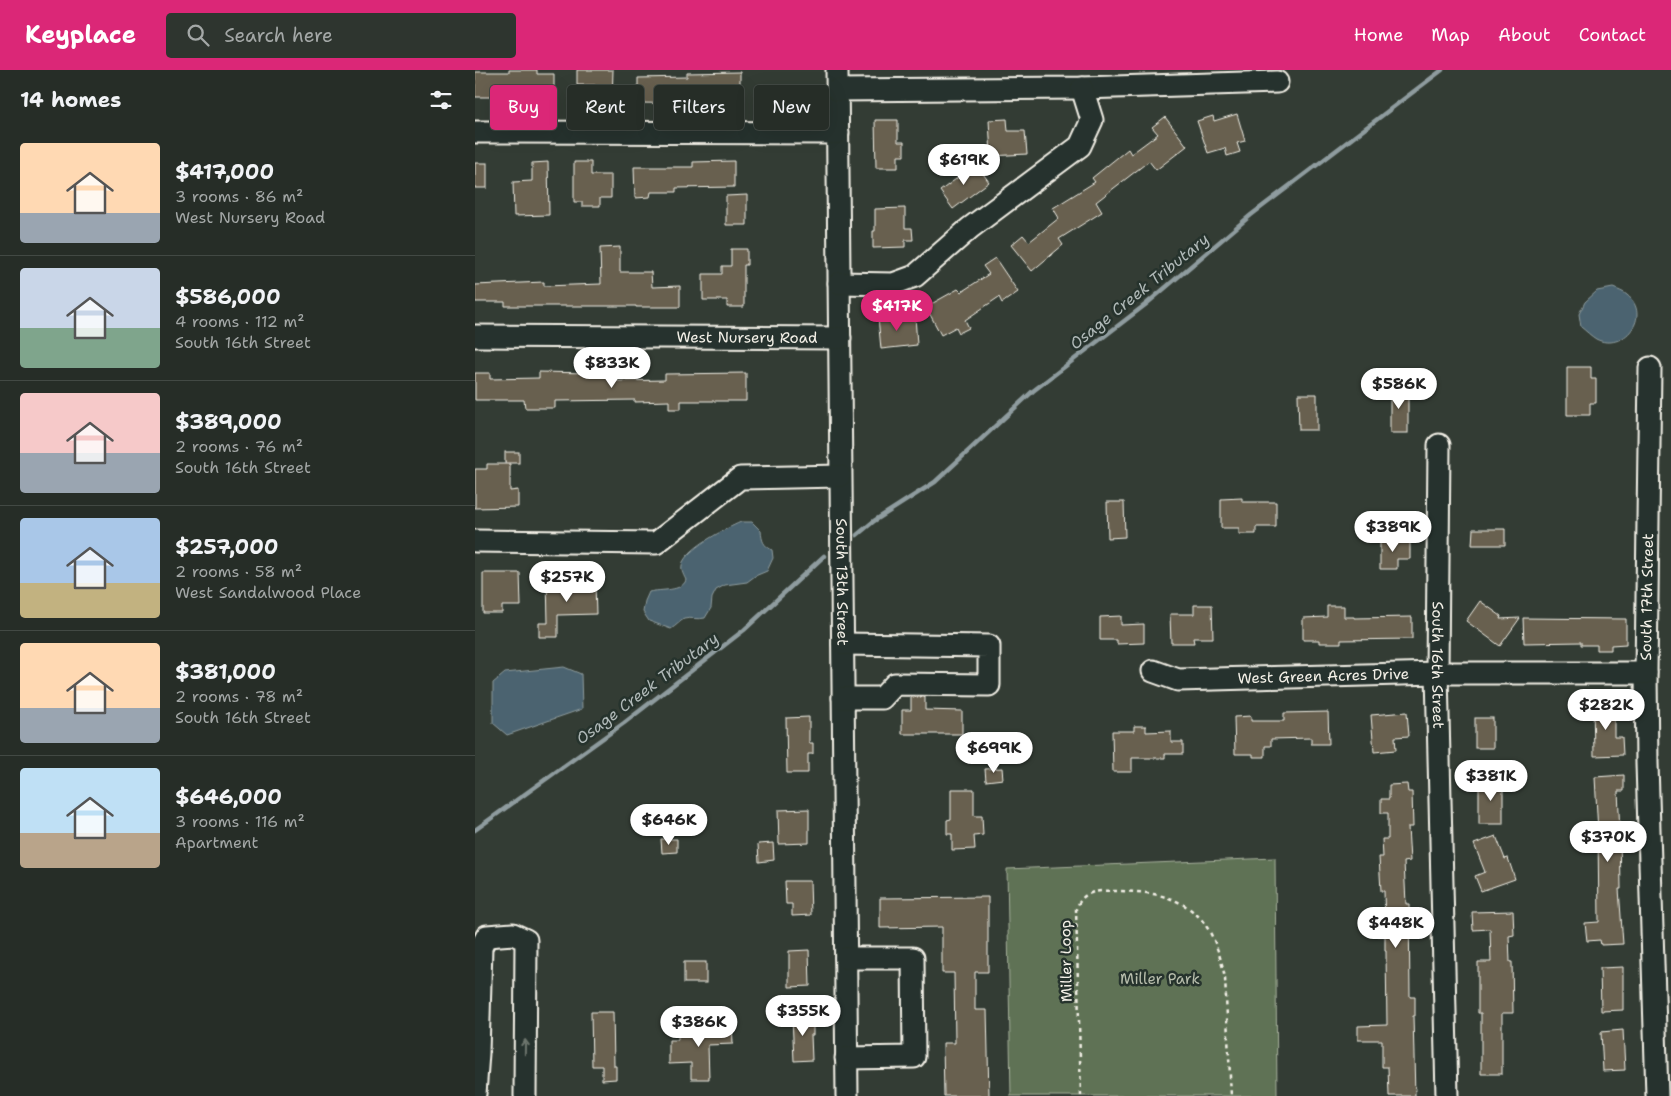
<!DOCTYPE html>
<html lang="en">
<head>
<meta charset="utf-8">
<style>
	body { margin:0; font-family:"Shantell Sans",sans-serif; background:#2e352f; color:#f1f3f6; height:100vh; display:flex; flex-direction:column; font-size:19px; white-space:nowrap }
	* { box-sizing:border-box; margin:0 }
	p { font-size:16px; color:#a4a8a7 }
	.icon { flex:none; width:28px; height:28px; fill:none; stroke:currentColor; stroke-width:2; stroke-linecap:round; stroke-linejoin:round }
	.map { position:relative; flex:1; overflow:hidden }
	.drawer { display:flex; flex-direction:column; background:#262d27; width:475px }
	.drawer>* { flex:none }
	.banner { position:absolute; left:15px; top:15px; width:475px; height:45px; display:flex; gap:10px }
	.price { position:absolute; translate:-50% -42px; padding:0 11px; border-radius:18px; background:#fff; color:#222; font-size:16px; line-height:32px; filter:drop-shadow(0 1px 2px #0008) }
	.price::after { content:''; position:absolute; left:50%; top:30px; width:15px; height:11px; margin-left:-8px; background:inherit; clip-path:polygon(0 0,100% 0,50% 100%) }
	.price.on { background:#db2777; color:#fff }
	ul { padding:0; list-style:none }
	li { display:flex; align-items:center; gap:15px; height:125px; padding:0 20px }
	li+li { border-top:1px solid #424944 }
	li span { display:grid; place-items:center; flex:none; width:140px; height:100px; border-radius:5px; color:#555 }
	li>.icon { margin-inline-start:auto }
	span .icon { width:60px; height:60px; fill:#fffc; stroke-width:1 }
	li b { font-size:21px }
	h2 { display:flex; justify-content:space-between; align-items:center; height:60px; padding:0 20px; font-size:21px }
	.chip { padding:0 18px; border-radius:5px; background:#262d27; box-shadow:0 5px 20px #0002,0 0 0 1px #424944; font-size:18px; line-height:45px }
	.chip.on { background:#db2777; color:#fff }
	header { display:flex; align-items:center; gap:30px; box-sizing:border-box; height:70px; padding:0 25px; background:#db2777; color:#fff }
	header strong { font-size:24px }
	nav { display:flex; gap:28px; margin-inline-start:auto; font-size:18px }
	.search { width:350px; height:45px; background:#2e352f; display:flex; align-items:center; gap:12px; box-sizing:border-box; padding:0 18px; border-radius:5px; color:#a4a8a7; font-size:19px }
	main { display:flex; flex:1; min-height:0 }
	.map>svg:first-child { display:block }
	.green { fill:#5e7255; stroke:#a9b29e }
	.water { fill:#4b646f; stroke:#8f9c9f }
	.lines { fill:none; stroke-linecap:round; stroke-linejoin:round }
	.stream { stroke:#8f9c9f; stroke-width:4.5 }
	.building { fill:#676150; stroke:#f4f1e8 }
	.minor-casing { stroke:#f4f1e8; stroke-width:25 }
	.path { stroke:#f4f1e8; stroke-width:2.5; stroke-dasharray:4 4; stroke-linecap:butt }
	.minor { stroke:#26332d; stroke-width:21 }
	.oneway { stroke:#6e766e }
	.labels { text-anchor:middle; stroke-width:5; stroke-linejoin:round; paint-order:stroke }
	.street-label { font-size:15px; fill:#f4f1e8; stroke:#26332d }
	.park-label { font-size:15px; fill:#b8bead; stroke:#26332d }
	.water-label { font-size:16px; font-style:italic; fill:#b0b9b8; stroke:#26332d }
</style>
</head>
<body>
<header>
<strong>Keyplace</strong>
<div class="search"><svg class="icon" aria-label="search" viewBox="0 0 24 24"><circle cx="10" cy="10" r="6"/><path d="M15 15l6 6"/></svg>Search here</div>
<nav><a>Home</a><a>Map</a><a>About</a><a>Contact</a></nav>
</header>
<main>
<section class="drawer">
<h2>14 homes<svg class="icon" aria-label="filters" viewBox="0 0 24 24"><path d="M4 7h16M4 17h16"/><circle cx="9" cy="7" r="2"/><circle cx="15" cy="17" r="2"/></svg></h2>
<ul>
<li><span style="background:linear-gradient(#ffd9b3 70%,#9aa5b1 0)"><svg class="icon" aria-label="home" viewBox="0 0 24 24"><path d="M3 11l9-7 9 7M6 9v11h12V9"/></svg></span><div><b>$417,000</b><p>3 rooms · 86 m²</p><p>West Nursery Road</p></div></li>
<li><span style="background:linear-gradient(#c9d6e8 60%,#7fa58c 0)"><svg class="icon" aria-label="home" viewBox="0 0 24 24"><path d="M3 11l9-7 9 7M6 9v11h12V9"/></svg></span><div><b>$586,000</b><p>4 rooms · 112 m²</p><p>South 16th Street</p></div></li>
<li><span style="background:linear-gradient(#f6c9c9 60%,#9aa5b1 0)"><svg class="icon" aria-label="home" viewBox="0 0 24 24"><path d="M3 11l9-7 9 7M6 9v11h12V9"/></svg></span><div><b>$389,000</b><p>2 rooms · 76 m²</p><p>South 16th Street</p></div></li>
<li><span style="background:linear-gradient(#a9c7e8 65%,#c2b280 0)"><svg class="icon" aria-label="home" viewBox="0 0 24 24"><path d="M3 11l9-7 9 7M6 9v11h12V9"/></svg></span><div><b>$257,000</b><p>2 rooms · 58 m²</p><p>West Sandalwood Place</p></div></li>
<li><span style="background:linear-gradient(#ffd9b3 65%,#9aa5b1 0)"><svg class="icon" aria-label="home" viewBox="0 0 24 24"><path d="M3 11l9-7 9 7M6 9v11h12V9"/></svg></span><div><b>$381,000</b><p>2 rooms · 78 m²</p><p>South 16th Street</p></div></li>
<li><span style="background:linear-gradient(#bfe0f5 65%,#b9a48a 0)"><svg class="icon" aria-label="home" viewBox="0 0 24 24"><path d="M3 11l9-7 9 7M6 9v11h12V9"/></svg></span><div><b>$646,000</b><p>3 rooms · 116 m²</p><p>Apartment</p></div></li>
</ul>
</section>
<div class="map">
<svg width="1196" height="1026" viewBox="0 0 1196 1026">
	<rect width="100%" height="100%" fill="#333c34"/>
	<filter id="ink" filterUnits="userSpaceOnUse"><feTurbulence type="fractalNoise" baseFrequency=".02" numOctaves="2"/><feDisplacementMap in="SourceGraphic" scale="10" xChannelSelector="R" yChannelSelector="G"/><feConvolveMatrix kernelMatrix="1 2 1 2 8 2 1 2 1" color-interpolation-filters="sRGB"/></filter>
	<g filter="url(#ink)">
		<!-- green -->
		<polygon class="green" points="800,788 802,1026 536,1026 532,799"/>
		<!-- water -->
		<g class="water">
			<path d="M 1138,218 C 1143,220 1149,222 1152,225 C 1178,246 1148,283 1121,269 C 1116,266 1111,261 1106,257 L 1104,244 L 1110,232 L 1122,221 Z"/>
			<path d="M 266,452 L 277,452 L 286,461 C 287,471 288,475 297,480 L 298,488 L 292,501 L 280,506 L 272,512 L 250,515 L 241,520 L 237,528 L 236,538 L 230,548 C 222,550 216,547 209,549 C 205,551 201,556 196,559 L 174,551 L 168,542 L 170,531 L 174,522 C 186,519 207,522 211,510 C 208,504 205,499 208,492 C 216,476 250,459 266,452 Z"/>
			<polygon points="89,597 106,604 107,639 32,665 18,653 18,613 30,603"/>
		</g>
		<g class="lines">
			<!-- stream -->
			<g class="stream">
				<polyline points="382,465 399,451 460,412 558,321 670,235 776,145 967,0"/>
				<polyline points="0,760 149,653 269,560 349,486"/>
			</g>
		</g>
		<!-- building -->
		<g class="building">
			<polygon points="34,0 62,0 62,4 79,4 79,23 56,23 56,32 34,32 34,27 0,27 0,2 34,2"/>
			<polygon points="102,0 138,0 137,33 119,33 120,15 102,15"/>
			<polygon points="265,2 265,26 237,27 238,34 163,33 163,8 212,7 212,3"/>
			<polygon points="762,44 770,71 762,73 765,82 752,86 750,78 733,83 722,51 738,46 739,51"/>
			<polygon points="690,47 712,76 681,100 674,91 621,132 627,142 584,169 588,175 557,201 536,175 548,165 554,172 584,148 578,138 620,112 617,108 653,79 656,84 683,64 677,57"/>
			<polygon points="532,49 533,61 550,61 552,84 516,86 514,50"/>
			<polygon points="400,50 423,50 423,72 429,72 429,86 423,86 423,98 401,98"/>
			<polygon points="259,91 259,117 201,118 201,122 176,122 175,127 160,128 159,97 218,97 218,92"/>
			<polygon points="73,92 74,145 39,146 38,112 57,111 57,93"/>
			<polygon points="99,92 116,92 116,105 136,105 136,128 125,128 125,136 107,136 107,132 99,132"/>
			<rect x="0" y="93" width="12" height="25"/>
			<polygon points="501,94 514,112 478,139 465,121"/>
			<polygon points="272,125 272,155 251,155 251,126"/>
			<polygon points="430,138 430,158 437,158 438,170 430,170 430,177 398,178 398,161 400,161 400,139"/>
			<polygon points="145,177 145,202 176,202 177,217 205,216 205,237 161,237 161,236 30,236 30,232 0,232 0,215 69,212 69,216 126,214 125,178"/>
			<polygon points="256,179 272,179 272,195 269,195 269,237 252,237 252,230 228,230 228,204 247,204 247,196 256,196"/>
			<polygon points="520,188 543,222 527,233 524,227 490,250 494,258 484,263 481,257 466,265 451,237 483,219 486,222 514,204 508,196"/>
			<polygon points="418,246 418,248 440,246 442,275 406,279 403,247"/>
			<polygon points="1092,297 1116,297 1116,309 1121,309 1121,333 1115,333 1115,345 1092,345"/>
			<polygon points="64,302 115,303 115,306 142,306 142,311 190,310 190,304 271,303 271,331 206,331 206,339 194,339 194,331 160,332 160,330 80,331 80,338 50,338 49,330 0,330 0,303 15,303 15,309 64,308"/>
			<rect x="915" y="317" width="18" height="46"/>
			<polygon points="823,324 842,324 842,360 824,360"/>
			<rect x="30" y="382" width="14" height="11"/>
			<polygon points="12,394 35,394 35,421 43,420 43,437 0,438 0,399 12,399"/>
			<polygon points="767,428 767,432 801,432 801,457 781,457 781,464 764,464 764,458 746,458 746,429"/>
			<polygon points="632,432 649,432 650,467 633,468"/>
			<polygon points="998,459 1030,459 1030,475 997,475"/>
			<polygon points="905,471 935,471 935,489 922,489 922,499 905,499"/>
			<polygon points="8,503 45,503 46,536 27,536 27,543 8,543"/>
			<polygon points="72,508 91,508 91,513 120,514 121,544 83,545 83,567 64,567 64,553 73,553"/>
			<polygon points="1005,531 1026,546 1025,549 1045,548 1025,576 991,551"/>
			<polygon points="719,535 737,535 738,568 718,568 719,573 696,573 695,544 719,544"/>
			<polygon points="852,536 869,536 869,547 879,547 879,548 937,547 937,569 866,570 866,573 844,573 844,570 828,570 828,548 852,547"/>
			<polygon points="646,546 646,555 669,554 669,573 642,574 642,570 625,570 625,547"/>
			<polygon points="1048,548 1151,549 1151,574 1136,575 1136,580 1122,580 1122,575 1106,575 1106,572 1049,573"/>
			<polygon points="436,627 450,627 450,640 487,641 487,664 427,664 427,640 436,640"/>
			<polygon points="1118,632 1139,632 1139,667 1147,667 1148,685 1119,686"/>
			<polygon points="853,642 854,674 836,674 836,668 796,669 796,676 790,676 790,687 778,687 778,684 760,684 759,647 776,646 776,651 809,651 809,643"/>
			<polygon points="932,642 934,666 920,667 921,680 899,682 896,645"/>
			<polygon points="334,647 334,673 338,673 338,684 333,684 333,703 312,703 311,648"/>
			<rect x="1000" y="648" width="18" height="30"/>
			<polygon points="659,656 671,656 671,662 696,661 696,672 708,672 708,684 690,684 690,688 657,688 657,702 638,702 637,661 659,661"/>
			<polygon points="527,698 528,709 511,711 510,699"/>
			<polygon points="1149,705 1149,721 1143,721 1145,762 1146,819 1144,819 1148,874 1126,875 1125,870 1112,871 1110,853 1124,852 1123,762 1120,707"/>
			<rect x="1004" y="710" width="24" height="44"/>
			<polygon points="932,714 933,722 937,722 938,757 933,757 935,791 929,792 931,834 934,834 935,927 940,927 940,946 938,946 940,1026 914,1026 913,997 907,997 907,970 883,970 883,956 912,955 911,881 910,881 910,866 903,866 903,854 910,854 909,821 906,821 904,787 908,787 907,769 913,769 913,743 906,743 906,729 914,729 914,715"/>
			<polygon points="476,719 499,719 499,746 507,746 508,765 499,766 500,779 477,780 477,764 472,764 472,750 476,749"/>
			<polygon points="334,739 334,773 304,774 303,740"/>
			<polygon points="1021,766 1030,789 1033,788 1040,809 1006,821 1000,806 1010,802 999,774"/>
			<polygon points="186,769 202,769 202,782 187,783"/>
			<polygon points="298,773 299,790 284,792 283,774"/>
			<polygon points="310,811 335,811 336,845 317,846 317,834 311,834"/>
			<polygon points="513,827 513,902 500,902 500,940 512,940 514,1026 469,1026 468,973 480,973 479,903 467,903 467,857 405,858 405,828"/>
			<polygon points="1038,841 1039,865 1034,866 1035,892 1037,892 1038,943 1027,943 1027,1004 1006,1004 1006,943 1003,943 1003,892 1016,892 1015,859 998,860 997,842"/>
			<polygon points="334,880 335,916 314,917 314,881"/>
			<rect x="209" y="892" width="22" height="21"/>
			<polygon points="1148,897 1148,940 1126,941 1125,898"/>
			<polygon points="116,942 138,942 139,996 141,996 141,1009 127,1010 127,996 117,996"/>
			<polygon points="338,945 338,965 336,965 337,990 319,991 317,946"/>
			<polygon points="257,952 258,974 233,975 234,1009 216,1009 216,993 194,994 194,970 203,970 203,961 240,960 240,953"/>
			<polygon points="1148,960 1150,1000 1128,1001 1126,962"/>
		</g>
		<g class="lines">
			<defs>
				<g id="minor">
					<path id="s1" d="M 362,0 L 372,1026"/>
					<polyline points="362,20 607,18 802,12"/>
					<polyline points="0,62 363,63"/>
					<polyline points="364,213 418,214 440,206 495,158 605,76 617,50 607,18"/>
					<path id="s2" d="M 0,266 L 365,268"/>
					<polyline points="1175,298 1171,603 1172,693 1182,1026"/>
					<path id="s3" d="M 964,375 L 962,603 L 972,1026"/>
					<polyline points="0,471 181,473 265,408 365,406"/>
					<polyline points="368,574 514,576 514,615 420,614 407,628 368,628"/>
					<path id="s4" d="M 678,601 L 703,610 L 962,603 L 1171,603"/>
					<polyline points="371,888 438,888 439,987 371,988"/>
					<polyline points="0,1024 3,983 6,877 12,866 38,864 51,870 50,1026"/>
				</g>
			</defs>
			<!-- minor casing -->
			<use href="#minor" class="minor-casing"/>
			<!-- path -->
			<path class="path" d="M 606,1026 L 601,839 C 604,832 608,825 616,823 C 624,820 634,821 643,821 C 672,822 700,824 722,845 C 738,860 746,887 750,908 L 756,1026"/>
			<!-- minor -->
			<use href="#minor" class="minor"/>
		</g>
		<!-- one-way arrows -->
		<defs><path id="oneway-shaft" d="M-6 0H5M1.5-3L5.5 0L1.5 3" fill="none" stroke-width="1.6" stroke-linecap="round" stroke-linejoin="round" transform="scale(1.25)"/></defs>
		<use class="oneway" href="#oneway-shaft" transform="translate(50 977) rotate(-89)"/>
	</g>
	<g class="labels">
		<!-- street labels -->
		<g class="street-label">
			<text dy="5" stroke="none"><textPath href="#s2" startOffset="272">West Nursery Road</textPath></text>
			<text dy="5" stroke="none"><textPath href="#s1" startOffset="512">South 13th Street</textPath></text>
			<text transform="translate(1172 527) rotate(-89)" y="5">South 17th Street</text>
			<text dy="5" stroke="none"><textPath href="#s3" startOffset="220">South 16th Street</textPath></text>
			<text dy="5" stroke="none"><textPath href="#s4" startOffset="172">West Green Acres Drive</textPath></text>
			<text transform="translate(591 891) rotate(-91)" y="5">Miller Loop</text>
		</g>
		<!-- park labels -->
		<g class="park-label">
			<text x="685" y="914">Miller Park</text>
		</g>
		<!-- water labels -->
		<g class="water-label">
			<text transform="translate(664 221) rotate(-39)" y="6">Osage Creek Tributary</text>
			<text transform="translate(172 618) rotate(-37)" y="6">Osage Creek Tributary</text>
		</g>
	</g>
</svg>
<b class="price" style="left:489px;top:116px">$619K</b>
<b class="price on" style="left:422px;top:262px">$417K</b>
<b class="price" style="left:137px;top:319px">$833K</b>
<b class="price" style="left:924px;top:340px">$586K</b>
<b class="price" style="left:918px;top:483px">$389K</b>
<b class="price" style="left:92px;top:533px">$257K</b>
<b class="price" style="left:1131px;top:661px">$282K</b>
<b class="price" style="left:519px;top:704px">$699K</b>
<b class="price" style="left:1016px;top:732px">$381K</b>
<b class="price" style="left:194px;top:776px">$646K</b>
<b class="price" style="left:1133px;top:793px">$370K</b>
<b class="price" style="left:921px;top:879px">$448K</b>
<b class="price" style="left:328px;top:967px">$355K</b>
<b class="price" style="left:224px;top:978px">$386K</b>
<div class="banner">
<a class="chip on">Buy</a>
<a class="chip">Rent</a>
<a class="chip">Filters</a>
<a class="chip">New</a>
</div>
</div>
</main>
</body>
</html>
